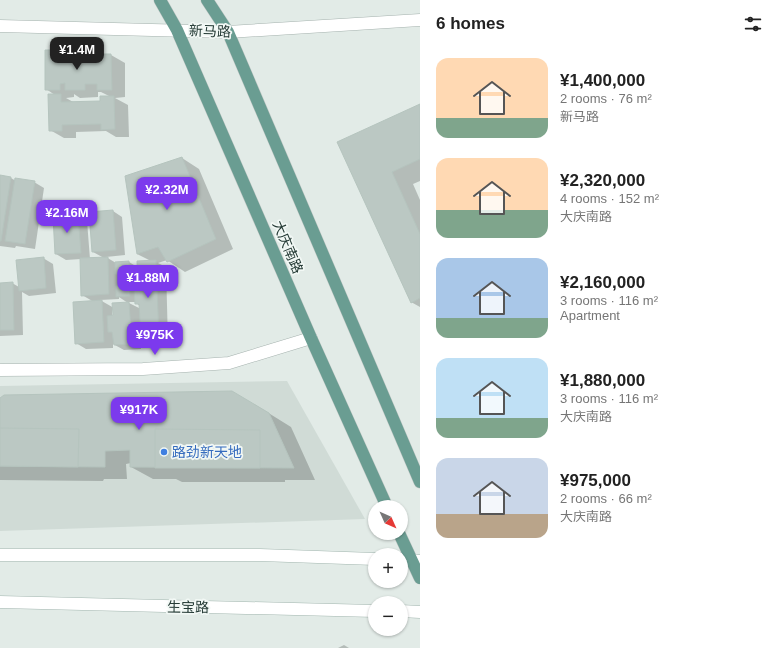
<!DOCTYPE html>
<html lang="en">
<head>
<meta charset="utf-8">
<style>
	body { margin:0; font-family:Helvetica,"Noto Sans SC",sans-serif; background:#f2f2f2; color:#222; height:100vh; display:flex; flex-direction:column; font-size:15px; white-space:nowrap }
	* { box-sizing:border-box; margin:0 }
	p { font-size:13px; color:#767676 }
	.icon { flex:none; width:22px; height:22px; fill:none; stroke:currentColor; stroke-width:2; stroke-linecap:round; stroke-linejoin:round }
	.map { position:relative; flex:1; overflow:hidden }
	.side { display:flex; flex-direction:column; background:#fff; width:360px }
	.side>* { flex:none }
	.needle { width:26px; rotate:135deg }
	.controls { position:absolute; left:368px; top:500px; display:grid; gap:8px }
	.controls a { display:grid; place-items:center; width:40px; height:40px; border-radius:50%; background:#fff; box-shadow:0 1px 3px #0004; font-size:20px }
	.price { position:absolute; translate:-50% -34px; padding:0 9px; border-radius:8px; background:#7c3aed; color:#fff; font-size:13px; line-height:26px; filter:drop-shadow(0 1px 2px #0008) }
	.price::after { content:''; position:absolute; left:50%; top:24px; width:12px; height:9px; margin-left:-6px; background:inherit; clip-path:polygon(0 0,100% 0,50% 100%) }
	.price.current { background:#222; color:#fff }
	ul { padding:0; list-style:none }
	li { display:flex; align-items:center; gap:12px; height:100px; padding:0 16px }
	li span { display:grid; place-items:center; flex:none; width:112px; height:80px; border-radius:12px; color:#555 }
	li>.icon { margin-inline-start:auto }
	span .icon { width:48px; height:48px; fill:#fffc; stroke-width:1 }
	li b { font-size:17px }
	h2 { display:flex; justify-content:space-between; align-items:center; height:48px; padding:0 16px; font-size:17px }
	main { display:flex; flex:1; min-height:0 }
	.map>svg:first-child { display:block }
	.built { fill:#d0dbd6 }
	.shadow { fill:#0003; fill-rule:evenodd }
	.building { fill:#bbc8c3; stroke:#b5c4be }
	.lines { fill:none; stroke-linecap:round; stroke-linejoin:round }
	.minor-casing { stroke:#a5b2ae; stroke-width:13 }
	.tertiary-casing { stroke:#a5b2ae; stroke-width:13 }
	.secondary-casing { stroke:#a2b6af; stroke-width:13 }
	.primary-casing { stroke:#c2c8c6; stroke-width:13 }
	.minor { stroke:#fff; stroke-width:12 }
	.tertiary { stroke:#fff; stroke-width:12 }
	.secondary { stroke:#fff; stroke-width:12 }
	.primary { stroke:#6a9d92; stroke-width:12 }
	.shop-dot { fill:#3f7fe0; stroke:#f2f8f5; stroke-width:1.5 }
	.labels { text-anchor:middle; stroke-width:3.5; stroke-linejoin:round; paint-order:stroke }
	.street-label { font-size:14px; fill:#243a35; stroke:#f2f8f5 }
	.shop-label { font-size:14px; fill:#366cbe; stroke:#f2f8f5; text-anchor:start }
</style>
</head>
<body>
<main>
<div class="map">
<svg width="420" height="648" viewBox="0 0 420 648">
	<rect width="100%" height="100%" fill="#e2ebe7"/>
	<!-- built -->
	<polygon class="built" points="287,381 365,519 0,531 0,386"/>
	<!-- shadow -->
	<g class="shadow">
		<path d="M 57,51 L 62,54 L 82,53 L 96,61 L 100,61 L 111,55 L 125,63 L 125,97 L 115,98 L 128,105 L 129,137 L 116,137 L 106,131 L 76,132 L 76,138 L 64,138 L 50,130 L 55,95 L 46,89 ZM 98,92 L 101,92 L 111,97 L 102,102 L 75,103 L 66,98 L 74,97 L 74,94 L 80,98 L 98,97 Z"/>
		<polygon points="420,105 420,181 413,184 420,200 420,307 411,302 339,142"/>
		<path d="M 182,158 L 199,169 L 233,249 L 185,272 L 167,260 L 158,263 L 166,267 L 168,343 L 151,344 L 140,338 L 141,349 L 124,350 L 113,344 L 113,348 L 86,349 L 76,343 L 94,302 L 82,295 L 81,259 L 66,260 L 56,254 L 78,215 L 87,221 L 90,259 L 104,258 L 93,252 L 113,211 L 122,217 L 125,255 L 106,257 L 116,263 L 129,262 L 139,268 L 151,261 L 137,254 ZM 118,274 L 122,276 L 122,286 L 118,287 ZM 119,297 L 128,303 L 114,308 L 100,300 L 119,299 ZM 127,302 L 136,302 L 136,303 L 140,306 L 141,309 ZM 114,309 L 114,316 L 112,316 L 112,310 Z"/>
		<polygon points="0,176 11,178 16,181 34,182 44,188 35,249 16,246 15,248 0,246"/>
		<polygon points="43,258 53,264 56,293 29,296 22,292 23,335 0,336 0,284 12,283 19,287"/>
		<polygon points="0,400 254,404 291,427 315,480 285,480 285,482 182,482 176,479 153,479 131,467 131,463 126,464 127,479 104,479 103,481 0,480"/>
		<polygon points="344,645 349,648 338,648"/>
	</g>
	<!-- building -->
	<g class="building">
		<polygon points="45,50 57,50 57,59 62,59 62,53 83,52 83,60 99,60 99,54 111,54 112,90 97,90 97,84 85,84 85,90 65,90 65,83 60,84 60,90 45,90"/>
		<polygon points="48,94 61,94 61,102 100,101 100,96 114,96 115,129 101,130 101,124 62,125 62,131 49,131"/>
		<polygon points="420,104 420,159 392,172 420,234 420,298 411,303 337,142"/>
		<polygon points="182,157 216,239 167,262 158,247 137,254 125,176"/>
		<polygon points="0,175 11,177 1,241 0,241"/>
		<polygon points="15,178 35,181 25,244 5,241"/>
		<polygon points="113,210 116,250 92,252 89,212"/>
		<polygon points="78,214 81,253 55,254 53,216"/>
		<polygon points="44,257 46,288 19,291 16,260"/>
		<polygon points="108,257 109,294 81,296 80,258"/>
		<polygon points="156,260 159,338 141,339 139,304 135,304 134,289 138,289 137,261"/>
		<polygon points="129,261 130,296 116,297 116,286 121,286 120,274 115,274 115,262"/>
		<polygon points="13,282 14,330 0,330 0,283"/>
		<polygon points="102,300 104,342 75,344 73,302"/>
		<polygon points="129,302 132,344 114,345 112,332 108,332 107,316 113,315 112,303"/>
		<polygon points="232,391 269,413 294,468 130,467 130,450 105,451 105,467 0,466 0,398 4,395"/>
		<polygon points="0,428 79,429 78,467 0,466"/>
		<polygon points="155,429 260,430 260,468 155,468"/>
	</g>
	<g class="lines">
		<defs>
			<polyline id="minor" points="0,370 143,369 229,363 311,338"/>
			<polyline id="tertiary" points="0,26 228,32 420,20"/>
			<g id="secondary">
				<polyline points="0,555 260,555 375,559"/>
				<polyline points="401,559 420,561"/>
				<polyline points="0,602 375,611"/>
				<polyline points="401,611 420,612"/>
			</g>
			<g id="primary">
				<polyline points="160,0 177,30 311,338 387,507"/>
				<polyline points="207,0 228,32 420,482"/>
				<polyline points="399,533 420,578"/>
			</g>
		</defs>
		<!-- minor casing -->
		<use href="#minor" class="minor-casing"/>
		<!-- tertiary casing -->
		<use href="#tertiary" class="tertiary-casing"/>
		<!-- secondary casing -->
		<use href="#secondary" class="secondary-casing"/>
		<!-- primary casing -->
		<use href="#primary" class="primary-casing"/>
		<!-- minor -->
		<use href="#minor" class="minor"/>
		<!-- tertiary -->
		<use href="#tertiary" class="tertiary"/>
		<!-- secondary -->
		<use href="#secondary" class="secondary"/>
		<!-- primary -->
		<use href="#primary" class="primary"/>
	</g>
	<!-- markers -->
	<circle class="shop-dot" cx="164" cy="452" r="4"/>
	<g class="labels">
		<!-- street labels -->
		<g class="street-label">
			<text transform="translate(210 31) rotate(2)" y="5">新马路</text>
			<text transform="translate(288 247) rotate(67)" y="5">大庆南路</text>
			<text transform="translate(188 607) rotate(1)" y="5">生宝路</text>
		</g>
		<!-- shop labels -->
		<g class="shop-label">
			<text x="172" y="457">路劲新天地</text>
		</g>
	</g>
</svg>
<div class="controls">
<a><svg class="needle" viewBox="-14 -14 28 28"><path d="M0-13l5 13h-10z" fill="#e53935"/><path d="M0 13l5-13h-10z" fill="#767676"/></svg></a>
<a>+</a>
<a>−</a>
</div>
<b class="price current" style="left:77px;top:71px">¥1.4M</b>
<b class="price" style="left:167px;top:211px">¥2.32M</b>
<b class="price" style="left:67px;top:234px">¥2.16M</b>
<b class="price" style="left:148px;top:299px">¥1.88M</b>
<b class="price" style="left:155px;top:356px">¥975K</b>
<b class="price" style="left:139px;top:431px">¥917K</b>
</div>
<section class="side">
<h2>6 homes<svg class="icon" aria-label="filters" viewBox="0 0 24 24"><path d="M4 7h16M4 17h16"/><circle cx="9" cy="7" r="2"/><circle cx="15" cy="17" r="2"/></svg></h2>
<ul>
<li><span style="background:linear-gradient(#ffd9b3 75%,#7fa58c 0)"><svg class="icon" aria-label="home" viewBox="0 0 24 24"><path d="M3 11l9-7 9 7M6 9v11h12V9"/></svg></span><div><b>¥1,400,000</b><p>2 rooms · 76 m²</p><p>新马路</p></div></li>
<li><span style="background:linear-gradient(#ffd9b3 65%,#7fa58c 0)"><svg class="icon" aria-label="home" viewBox="0 0 24 24"><path d="M3 11l9-7 9 7M6 9v11h12V9"/></svg></span><div><b>¥2,320,000</b><p>4 rooms · 152 m²</p><p>大庆南路</p></div></li>
<li><span style="background:linear-gradient(#a9c7e8 75%,#7fa58c 0)"><svg class="icon" aria-label="home" viewBox="0 0 24 24"><path d="M3 11l9-7 9 7M6 9v11h12V9"/></svg></span><div><b>¥2,160,000</b><p>3 rooms · 116 m²</p><p>Apartment</p></div></li>
<li><span style="background:linear-gradient(#bfe0f5 75%,#7fa58c 0)"><svg class="icon" aria-label="home" viewBox="0 0 24 24"><path d="M3 11l9-7 9 7M6 9v11h12V9"/></svg></span><div><b>¥1,880,000</b><p>3 rooms · 116 m²</p><p>大庆南路</p></div></li>
<li><span style="background:linear-gradient(#c9d6e8 70%,#b9a48a 0)"><svg class="icon" aria-label="home" viewBox="0 0 24 24"><path d="M3 11l9-7 9 7M6 9v11h12V9"/></svg></span><div><b>¥975,000</b><p>2 rooms · 66 m²</p><p>大庆南路</p></div></li>
</ul>
</section>
</main>
</body>
</html>
